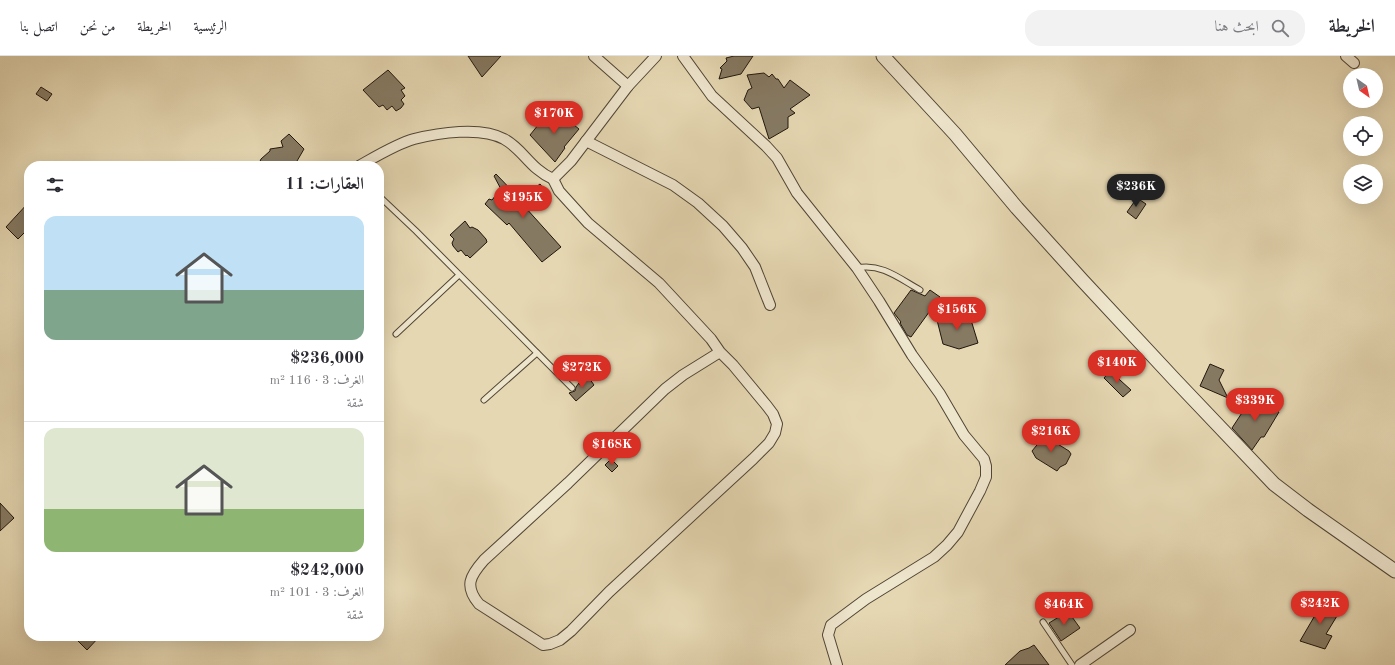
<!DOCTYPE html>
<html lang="ar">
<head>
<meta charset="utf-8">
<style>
	body { margin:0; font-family:"Old Standard TT",Amiri,serif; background:#f2f2f3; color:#2b2b33; direction:rtl; height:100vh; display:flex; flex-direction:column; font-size:15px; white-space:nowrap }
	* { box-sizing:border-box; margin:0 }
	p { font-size:13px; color:#7c7c81 }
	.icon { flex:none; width:22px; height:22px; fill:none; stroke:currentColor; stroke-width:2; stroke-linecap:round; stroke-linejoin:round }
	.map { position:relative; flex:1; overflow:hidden; direction:ltr }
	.side { position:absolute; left:24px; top:105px; width:360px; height:480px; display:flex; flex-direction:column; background:#fff; border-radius:16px; box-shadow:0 4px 16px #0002; direction:rtl }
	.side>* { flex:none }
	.needle { width:26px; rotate:146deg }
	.fabs { position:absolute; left:1343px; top:12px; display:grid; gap:8px }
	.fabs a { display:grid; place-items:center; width:40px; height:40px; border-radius:50%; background:#fff; box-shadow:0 4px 16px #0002; font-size:20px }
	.price { position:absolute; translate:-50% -34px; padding:0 9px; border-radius:14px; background:#d93025; color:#fff; font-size:13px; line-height:26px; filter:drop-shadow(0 1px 2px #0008) }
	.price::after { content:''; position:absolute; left:50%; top:24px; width:12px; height:9px; margin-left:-6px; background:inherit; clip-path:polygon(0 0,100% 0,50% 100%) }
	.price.current { background:#222; color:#fff }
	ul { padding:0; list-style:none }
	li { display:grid; align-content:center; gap:8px; height:212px; padding:0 20px }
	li+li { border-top:1px solid #e1e1e2 }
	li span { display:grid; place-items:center; height:124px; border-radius:12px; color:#555 }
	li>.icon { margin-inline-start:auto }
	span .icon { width:72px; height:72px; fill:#fffc; stroke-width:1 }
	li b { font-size:17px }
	h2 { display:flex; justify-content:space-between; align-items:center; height:48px; padding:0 20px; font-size:17px }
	header { display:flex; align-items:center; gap:24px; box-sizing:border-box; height:56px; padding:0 20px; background:#fff; border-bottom:1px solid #e1e1e2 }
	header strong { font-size:19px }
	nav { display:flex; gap:22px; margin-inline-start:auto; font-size:14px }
	.search { width:280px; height:36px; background:#f2f2f3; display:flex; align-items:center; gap:10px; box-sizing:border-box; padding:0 14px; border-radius:16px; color:#7c7c81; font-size:15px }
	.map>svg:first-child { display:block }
	.building { fill:#867a63; stroke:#1f160d }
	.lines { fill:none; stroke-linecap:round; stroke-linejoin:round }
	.service-casing { stroke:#504636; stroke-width:7 }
	.minor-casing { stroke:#504636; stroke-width:12 }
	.tertiary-casing { stroke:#504636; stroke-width:15 }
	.service { stroke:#eee5cd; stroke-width:5 }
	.minor { stroke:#eee5cd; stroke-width:10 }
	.tertiary { stroke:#eee5cd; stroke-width:13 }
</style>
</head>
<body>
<header>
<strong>الخريطة</strong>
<div class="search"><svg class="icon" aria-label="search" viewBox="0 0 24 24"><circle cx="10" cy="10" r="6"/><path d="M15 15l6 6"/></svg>ابحث هنا</div>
<nav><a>الرئيسية</a><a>الخريطة</a><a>من نحن</a><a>اتصل بنا</a></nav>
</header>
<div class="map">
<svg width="1395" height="609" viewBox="0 0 1395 609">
	<rect width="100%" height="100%" fill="#e5d7b2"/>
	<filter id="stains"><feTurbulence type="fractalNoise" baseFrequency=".005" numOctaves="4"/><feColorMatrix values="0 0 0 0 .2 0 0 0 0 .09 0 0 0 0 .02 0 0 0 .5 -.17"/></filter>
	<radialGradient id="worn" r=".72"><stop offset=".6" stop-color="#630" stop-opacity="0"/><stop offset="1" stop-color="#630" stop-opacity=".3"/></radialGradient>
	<!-- building -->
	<g class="building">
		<polygon points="468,0 501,0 482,21"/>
		<polygon points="734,0 753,0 741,18 719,23 722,13 720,12 727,5 726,2"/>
		<polygon points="388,14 405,32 401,34 405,40 401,44 404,48 401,52 396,55 392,50 387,54 383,49 379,51 363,34"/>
		<polygon points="764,17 769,21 772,18 776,23 778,23 784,32 790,24 810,39 790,53 795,57 788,61 788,72 769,83 759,51 752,53 744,44 748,34 752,32 747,19"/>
		<polygon points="41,31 52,38 47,45 36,38"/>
		<polygon points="547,58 564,61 579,73 564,91 565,92 555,106 530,79"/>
		<polygon points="289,78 304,93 297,105 298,106 293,110 258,110 261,103 270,95 270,93 283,91 281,85"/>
		<polygon points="496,118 520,143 540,128 546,135 525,151 561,191 542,206 509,167 507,169 485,148 489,143 492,144 496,139 502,135 494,120"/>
		<polygon points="1137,142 1146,148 1136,163 1127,156"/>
		<polygon points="29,146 29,172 18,183 6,171"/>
		<polygon points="465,165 470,172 472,171 478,174 486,183 487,186 470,202 467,199 466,200 461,194 458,196 453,190 452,187 454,183 450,179"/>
		<polygon points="911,234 925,240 930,234 940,241 911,281 907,279 900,267 901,266 894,257"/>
		<polygon points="959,253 964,260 971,264 978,287 959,293 943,288 937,264 950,259 950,256"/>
		<polygon points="1210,308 1224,314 1219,324 1228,342 1200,330"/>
		<polygon points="1110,315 1131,334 1123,341 1104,322"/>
		<polygon points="589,322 594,329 576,345 569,337 575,335 576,331 579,327 580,329"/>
		<polygon points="1253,340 1279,356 1264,381 1261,381 1252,394 1232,372"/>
		<polygon points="1038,377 1049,380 1053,383 1056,387 1069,395 1071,398 1066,408 1060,411 1057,415 1036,402 1032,395 1041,384"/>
		<polygon points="611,403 618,410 612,416 605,409"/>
		<polygon points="0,447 14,462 0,475"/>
		<polygon points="1314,543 1340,555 1326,578 1332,580 1325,593 1300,585 1314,561 1310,559 1314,553 1310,550"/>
		<polygon points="1067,554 1080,572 1061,585 1049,567 1062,559 1062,557"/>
		<polygon points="73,580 100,580 87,594"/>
		<polygon points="1034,589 1049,609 1005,609 1020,595 1029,592"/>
	</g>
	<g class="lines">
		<defs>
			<g id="service">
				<polyline points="379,140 416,175 572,332"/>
				<path d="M 857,212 C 882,207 900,223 920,234"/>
				<polyline points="396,278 459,219"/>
				<polyline points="484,344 537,297"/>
				<polyline points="1043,566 1072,609"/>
			</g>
			<g id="minor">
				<polyline points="594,0 628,30"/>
				<polyline points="683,0 712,40 766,90 777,102 797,137 857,212 879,245 912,299 940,338 964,379 984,403 986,410 986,421 980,435 958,476 947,489 934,501 866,543 831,569 828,579 837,609"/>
				<polyline points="1346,0 1354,7"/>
				<polyline points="586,85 673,129 698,147 723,170 742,192 755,211 770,249"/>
				<path d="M 359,110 C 375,101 396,88 414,83 C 438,77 481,70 504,83 C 523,93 530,113 553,123 L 571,105 L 628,30 L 656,0"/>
				<path d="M 553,123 L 559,135 L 588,167 L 659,227 L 711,283 L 720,296 L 733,309 L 767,350 L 773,358 L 777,368 L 775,377 L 769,387 L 753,403 L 609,536 L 571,575 L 560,584 L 550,588 L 543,589 L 479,548 C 464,530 470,520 484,504 L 568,427 L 665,333 L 683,319 L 720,296"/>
				<polyline points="1080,609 1130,574"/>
			</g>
			<polyline id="tertiary" points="883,0 955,78 1017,152 1082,224 1176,325 1274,428 1308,454 1395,515"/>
		</defs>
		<!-- service casing -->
		<use href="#service" class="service-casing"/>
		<!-- minor casing -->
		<use href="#minor" class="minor-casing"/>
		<!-- tertiary casing -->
		<use href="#tertiary" class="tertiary-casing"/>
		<!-- service -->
		<use href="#service" class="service"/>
		<!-- minor -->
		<use href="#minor" class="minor"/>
		<!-- tertiary -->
		<use href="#tertiary" class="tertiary"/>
	</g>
	<rect width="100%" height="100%" filter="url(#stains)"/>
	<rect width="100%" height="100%" fill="url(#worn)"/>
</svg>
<div class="fabs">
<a><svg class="needle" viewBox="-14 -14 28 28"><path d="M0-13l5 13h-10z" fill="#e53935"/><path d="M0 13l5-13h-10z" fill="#7c7c81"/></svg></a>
<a><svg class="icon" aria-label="locate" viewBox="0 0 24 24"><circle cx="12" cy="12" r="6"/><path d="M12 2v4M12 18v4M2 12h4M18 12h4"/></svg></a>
<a><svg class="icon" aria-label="layers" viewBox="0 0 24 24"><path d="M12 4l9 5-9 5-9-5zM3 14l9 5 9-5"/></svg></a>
</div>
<b class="price" style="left:554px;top:79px">$170K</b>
<b class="price current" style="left:1136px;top:152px">$236K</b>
<b class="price" style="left:523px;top:163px">$195K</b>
<b class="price" style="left:957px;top:275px">$156K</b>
<b class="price" style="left:1117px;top:328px">$140K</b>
<b class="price" style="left:582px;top:333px">$272K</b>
<b class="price" style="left:1255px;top:366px">$339K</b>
<b class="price" style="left:1051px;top:397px">$216K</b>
<b class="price" style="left:612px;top:410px">$168K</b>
<b class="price" style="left:1320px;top:569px">$242K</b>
<b class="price" style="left:1064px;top:570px">$464K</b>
<section class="side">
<h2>العقارات: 11<svg class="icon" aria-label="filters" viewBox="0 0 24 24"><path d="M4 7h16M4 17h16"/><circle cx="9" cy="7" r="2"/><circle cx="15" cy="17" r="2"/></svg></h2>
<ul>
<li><span style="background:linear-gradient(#bfe0f5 60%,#7fa58c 0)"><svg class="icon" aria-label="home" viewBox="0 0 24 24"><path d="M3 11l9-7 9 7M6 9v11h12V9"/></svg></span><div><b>$236,000</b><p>الغرف: 3 · 116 m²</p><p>شقة</p></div></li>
<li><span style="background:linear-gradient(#dfe7d0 65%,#8fb573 0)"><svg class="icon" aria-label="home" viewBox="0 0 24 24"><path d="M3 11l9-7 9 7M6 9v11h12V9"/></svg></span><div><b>$242,000</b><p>الغرف: 3 · 101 m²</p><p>شقة</p></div></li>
</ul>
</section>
</div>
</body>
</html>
